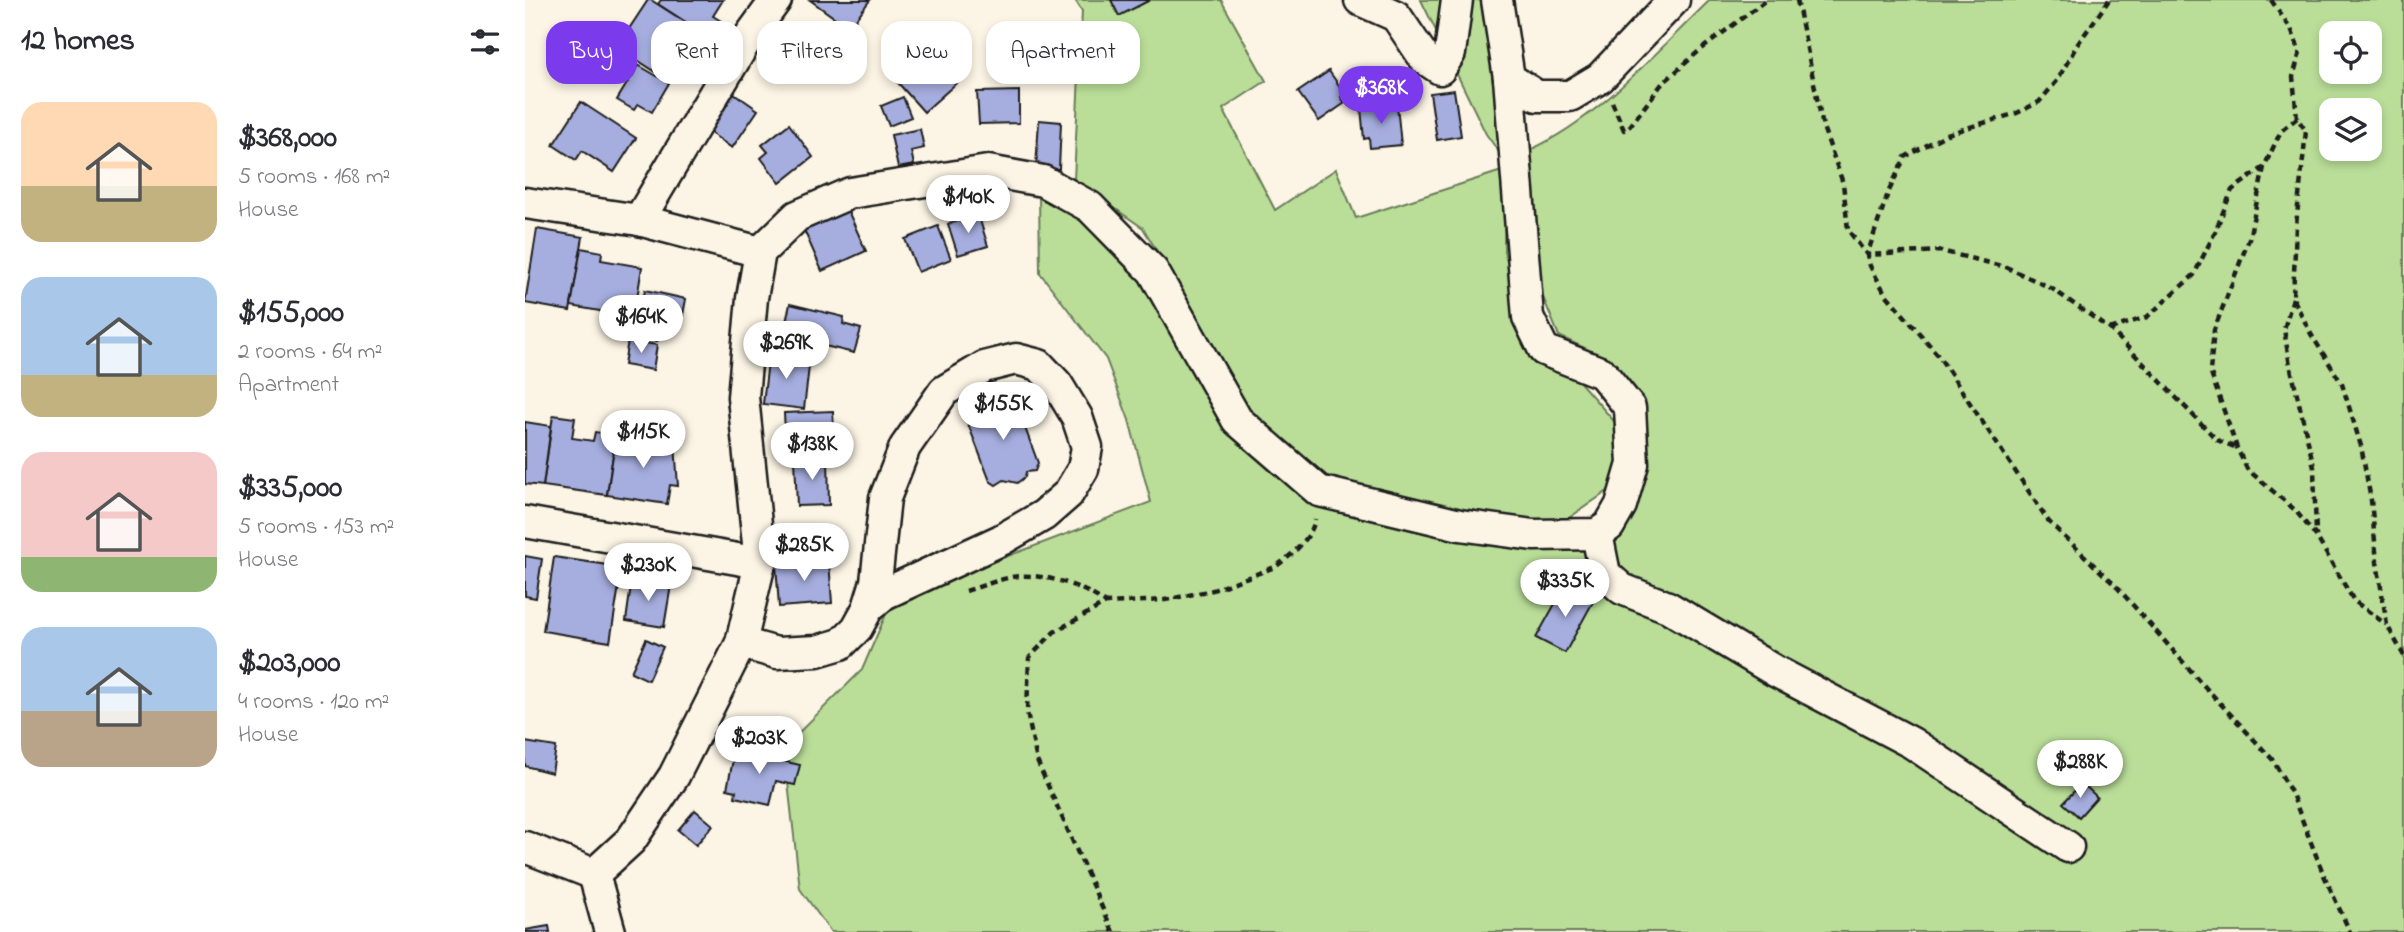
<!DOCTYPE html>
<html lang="en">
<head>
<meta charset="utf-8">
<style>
	body { margin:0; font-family:"Indie Flower",sans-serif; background:#f2f2f3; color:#2b2b33; height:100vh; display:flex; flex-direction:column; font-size:26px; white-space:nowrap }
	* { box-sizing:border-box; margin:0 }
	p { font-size:23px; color:#7c7c81 }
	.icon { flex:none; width:38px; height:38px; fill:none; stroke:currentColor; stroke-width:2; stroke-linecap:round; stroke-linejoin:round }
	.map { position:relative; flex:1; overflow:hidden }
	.side { display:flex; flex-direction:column; background:#fff; width:525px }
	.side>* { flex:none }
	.top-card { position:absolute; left:21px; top:21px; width:665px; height:63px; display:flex; gap:14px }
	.controls { position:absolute; left:1794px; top:21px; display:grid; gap:14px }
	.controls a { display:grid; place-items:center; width:63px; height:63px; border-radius:14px; background:#fff; box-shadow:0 4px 10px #0003; font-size:35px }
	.price { position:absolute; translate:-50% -60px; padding:0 16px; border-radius:24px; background:#fff; color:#222; font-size:23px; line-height:46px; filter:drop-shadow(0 2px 4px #0008) }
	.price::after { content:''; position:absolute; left:50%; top:42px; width:21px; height:16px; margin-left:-10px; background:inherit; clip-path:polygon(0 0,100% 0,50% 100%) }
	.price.on { background:#7c3aed; color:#fff }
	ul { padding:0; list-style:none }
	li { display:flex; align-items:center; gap:21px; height:175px; padding:0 21px }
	li span { display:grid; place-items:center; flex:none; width:196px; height:140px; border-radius:21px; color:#555 }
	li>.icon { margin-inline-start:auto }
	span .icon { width:84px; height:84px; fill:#fffc; stroke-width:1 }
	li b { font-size:30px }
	h2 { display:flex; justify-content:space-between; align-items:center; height:84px; padding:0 21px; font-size:30px }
	.pill { padding:0 24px; border-radius:21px; background:#fff; box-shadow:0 4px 10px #0003; font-size:24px; line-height:63px }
	.pill.on { background:#7c3aed; color:#fff }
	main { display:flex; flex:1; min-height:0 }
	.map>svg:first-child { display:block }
	.green { fill:#bade98; stroke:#6b7d5a; stroke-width:2; fill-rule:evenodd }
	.building { fill:#a6aedf; stroke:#1c1c1c; stroke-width:2 }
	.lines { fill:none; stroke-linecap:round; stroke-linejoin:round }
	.minor-casing { stroke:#1c1c1c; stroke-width:35 }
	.path { stroke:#1c1c1c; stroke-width:4.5; stroke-dasharray:7 5; stroke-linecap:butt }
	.minor { stroke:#fcf5e5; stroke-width:30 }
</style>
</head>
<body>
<main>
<section class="side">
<h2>12 homes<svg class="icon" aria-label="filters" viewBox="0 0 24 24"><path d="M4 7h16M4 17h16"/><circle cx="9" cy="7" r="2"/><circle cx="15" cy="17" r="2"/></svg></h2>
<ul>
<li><span style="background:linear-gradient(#ffd9b3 60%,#c2b280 0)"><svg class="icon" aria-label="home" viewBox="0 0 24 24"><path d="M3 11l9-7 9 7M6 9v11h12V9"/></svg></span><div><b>$368,000</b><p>5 rooms · 168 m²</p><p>House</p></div></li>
<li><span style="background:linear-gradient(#a9c7e8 70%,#c2b280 0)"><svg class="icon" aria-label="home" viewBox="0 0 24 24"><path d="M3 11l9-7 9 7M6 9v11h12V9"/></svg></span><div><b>$155,000</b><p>2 rooms · 64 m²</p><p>Apartment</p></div></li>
<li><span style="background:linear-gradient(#f6c9c9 75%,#8fb573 0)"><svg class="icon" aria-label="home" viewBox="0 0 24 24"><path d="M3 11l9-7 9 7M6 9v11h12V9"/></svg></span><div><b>$335,000</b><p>5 rooms · 153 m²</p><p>House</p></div></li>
<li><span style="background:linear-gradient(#a9c7e8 60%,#b9a48a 0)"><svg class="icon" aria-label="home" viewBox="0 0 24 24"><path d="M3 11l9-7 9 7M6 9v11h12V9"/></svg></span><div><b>$203,000</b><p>4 rooms · 120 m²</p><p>House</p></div></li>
</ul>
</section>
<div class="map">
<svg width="1879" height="932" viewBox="0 0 1879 932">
	<rect width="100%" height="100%" fill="#fcf5e5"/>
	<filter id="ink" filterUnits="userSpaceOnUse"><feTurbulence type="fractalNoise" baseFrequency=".0143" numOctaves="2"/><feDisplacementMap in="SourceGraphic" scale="14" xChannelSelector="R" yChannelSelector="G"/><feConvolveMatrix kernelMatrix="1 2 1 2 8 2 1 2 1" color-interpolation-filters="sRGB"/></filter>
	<g filter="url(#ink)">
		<!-- green -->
		<g class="green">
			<polygon points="550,0 696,0 741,81 698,109 750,210 811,169 831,218 980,170 979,251 1009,350 1039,364 1095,428 1097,481 1041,520 1019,520 905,507 795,483 730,422 707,390 667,309 618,228 549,180 557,11"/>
			<polygon points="896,0 960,0 979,159 961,134"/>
			<path d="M 1185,0 L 1879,0 L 1879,932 L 306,932 L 275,889 L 259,747 L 337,670 L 367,600 L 626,502 L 604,420 L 581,359 L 515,273 L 514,192 L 563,216 L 623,274 L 675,363 L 795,500 L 1072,534 L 1114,413 L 1087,361 L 1034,336 L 1013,285 L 1005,150 C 1076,117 1129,54 1185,0 ZM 1806,33 L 1844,33 L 1844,72 L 1806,72 ZM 1806,110 L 1844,110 L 1844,149 L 1806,149 Z"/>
		</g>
		<!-- building -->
		<g class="building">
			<polygon points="123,0 126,0 176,32 145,81 92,47"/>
			<polygon points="136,0 198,0 188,16 209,29 198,46 133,4"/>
			<polygon points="285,0 345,0 324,28"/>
			<polygon points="586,0 625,0 594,16"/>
			<polygon points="411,33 445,71 399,112 366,75"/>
			<polygon points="113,65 144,83 127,112 113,104 109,110 92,100"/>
			<polygon points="804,71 820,94 816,97 820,103 794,121 773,92"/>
			<polygon points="203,89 233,110 207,148 177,127"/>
			<polygon points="929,90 936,136 912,140 905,93"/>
			<polygon points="494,91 494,123 454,124 452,92"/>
			<polygon points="378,97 386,117 364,126 356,106"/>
			<polygon points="56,102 111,138 89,172 57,151 51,160 28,145"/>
			<polygon points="872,105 876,145 845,148 844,138 839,139 836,108"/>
			<polygon points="514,120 536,122 534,169 511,168"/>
			<polygon points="264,124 288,157 255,183 236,158 243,152 237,145"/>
			<polygon points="395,129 399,148 386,151 389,165 373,168 366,135"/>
			<polygon points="323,211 341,251 297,271 279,230"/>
			<polygon points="453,214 463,246 433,255 423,224"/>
			<polygon points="413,226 426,259 393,272 380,239"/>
			<polygon points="12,229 58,237 45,311 0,303"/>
			<polygon points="56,248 77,252 76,260 117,267 109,317 46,306"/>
			<polygon points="120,290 161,299 157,320 137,316 132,341 111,337"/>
			<polygon points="265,304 319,317 318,324 336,329 329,353 258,336"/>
			<polygon points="103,340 132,345 128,370 99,365"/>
			<polygon points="244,353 285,358 279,409 238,404"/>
			<polygon points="489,398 513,463 510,471 501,472 500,477 492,483 479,480 471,485 465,481 440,416"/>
			<polygon points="308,411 310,452 261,454 259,413"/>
			<polygon points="28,415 50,418 47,438 68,441 70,432 91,435 82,495 18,486"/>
			<polygon points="0,422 26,426 18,486 0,484"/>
			<polygon points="91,435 150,444 153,486 145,485 142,504 82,495"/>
			<polygon points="303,458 304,505 272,506 270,459"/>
			<polygon points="0,556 17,559 11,598 0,596"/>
			<polygon points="29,557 97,567 85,642 18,631"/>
			<polygon points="304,560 307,603 254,607 251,564"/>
			<polygon points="107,578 146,585 139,627 101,621"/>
			<polygon points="1041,584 1069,600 1040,653 1011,638"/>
			<polygon points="121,639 138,647 123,680 106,672"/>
			<polygon points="0,742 31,747 27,773 0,766"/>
			<polygon points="210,750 275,765 270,785 251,781 245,805 210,797 211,791 202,789"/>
			<polygon points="1557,783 1572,797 1554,817 1538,803"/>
			<polygon points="170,810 188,825 171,845 153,830"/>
			<polygon points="24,926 25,932 0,932 0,930"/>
		</g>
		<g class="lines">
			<defs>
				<g id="minor">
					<polyline points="835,0 871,16 900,59 915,69 925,53 932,0"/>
					<polyline points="984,78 1012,96 1045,96 1075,78 1149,0"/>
					<polyline points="0,203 114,220 235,252"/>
					<polyline points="114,220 219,44 251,0"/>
					<polyline points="0,522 235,563"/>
					<polyline points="1072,534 1080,574 1097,589 1143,607 1250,671 1387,743 1543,847"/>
					<polyline points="216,643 252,653 292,651 316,644 332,628 343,608 351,582 360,498 380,447 419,391 459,367 491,359 514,365 532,384 552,417 562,447 558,469 543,494 519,515 476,540 359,594 343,608"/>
					<polyline points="0,847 69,874 106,840 149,776 216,643 235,563 218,397 227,298 235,252 272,216 325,193 463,171 518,181 565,207 628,271 712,420 794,491 935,525 1008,535 1072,534 1084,526 1096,505 1108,464 1105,408 1077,373 1019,350 1003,317 984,78 972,0"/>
					<polyline points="69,874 85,932"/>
				</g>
			</defs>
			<!-- minor casing -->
			<use href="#minor" class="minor-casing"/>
			<!-- path -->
			<g class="path">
				<polyline points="1272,0 1298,127 1318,183 1323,230 1342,255 1416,251 1481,267 1526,288 1585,329 1692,440 1712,448"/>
				<polyline points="1584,0 1552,45 1532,81 1514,102 1492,113 1422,134 1380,157 1363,193 1342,255 1345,266 1360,293 1413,355 1524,522 1591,586 1681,688 1748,760 1767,794 1798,873 1825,932"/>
				<polyline points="1746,0 1766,29 1775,52 1768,77 1772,118 1781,131 1771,225 1768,298 1786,334 1817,384 1836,446 1846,500 1852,562 1862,625 1879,656"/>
				<polyline points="1087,102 1099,130 1105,126 1136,85 1174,51 1241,0"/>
				<polyline points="1772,118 1756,131 1739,167 1724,239 1689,330 1685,371 1712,448 1722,469 1770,510 1791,536 1829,601 1862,625"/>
				<polyline points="1768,298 1759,329 1764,360 1789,467 1791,536"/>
				<polyline points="1585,329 1622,317 1669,275 1690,232 1707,190 1738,168"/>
				<path d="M 441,591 C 458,586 476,578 494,576 C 523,574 557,586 581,603"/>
				<path d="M 588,932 L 512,761 L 502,712 L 504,658 L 529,632 L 581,603 L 640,600 L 688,590 L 750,567 C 766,556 787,538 790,519"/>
			</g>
			<!-- minor -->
			<use href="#minor" class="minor"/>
		</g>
	</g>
</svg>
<div class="controls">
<a><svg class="icon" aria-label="locate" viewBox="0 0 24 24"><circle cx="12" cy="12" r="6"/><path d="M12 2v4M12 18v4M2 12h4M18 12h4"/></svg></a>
<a><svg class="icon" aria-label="layers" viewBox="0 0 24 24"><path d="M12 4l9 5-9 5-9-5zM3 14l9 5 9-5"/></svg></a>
</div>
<b class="price on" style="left:856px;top:126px">$368K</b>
<b class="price" style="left:443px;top:235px">$140K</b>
<b class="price" style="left:116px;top:355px">$164K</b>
<b class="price" style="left:261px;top:381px">$269K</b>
<b class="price" style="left:478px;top:442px">$155K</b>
<b class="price" style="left:118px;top:470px">$115K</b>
<b class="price" style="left:287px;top:482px">$138K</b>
<b class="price" style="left:279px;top:583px">$285K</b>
<b class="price" style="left:123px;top:603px">$230K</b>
<b class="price" style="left:1040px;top:619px">$335K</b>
<b class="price" style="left:234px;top:776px">$203K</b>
<b class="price" style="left:1555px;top:800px">$288K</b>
<div class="top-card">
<a class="pill on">Buy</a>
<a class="pill">Rent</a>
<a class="pill">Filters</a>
<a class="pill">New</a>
<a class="pill">Apartment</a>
</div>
</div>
</main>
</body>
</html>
